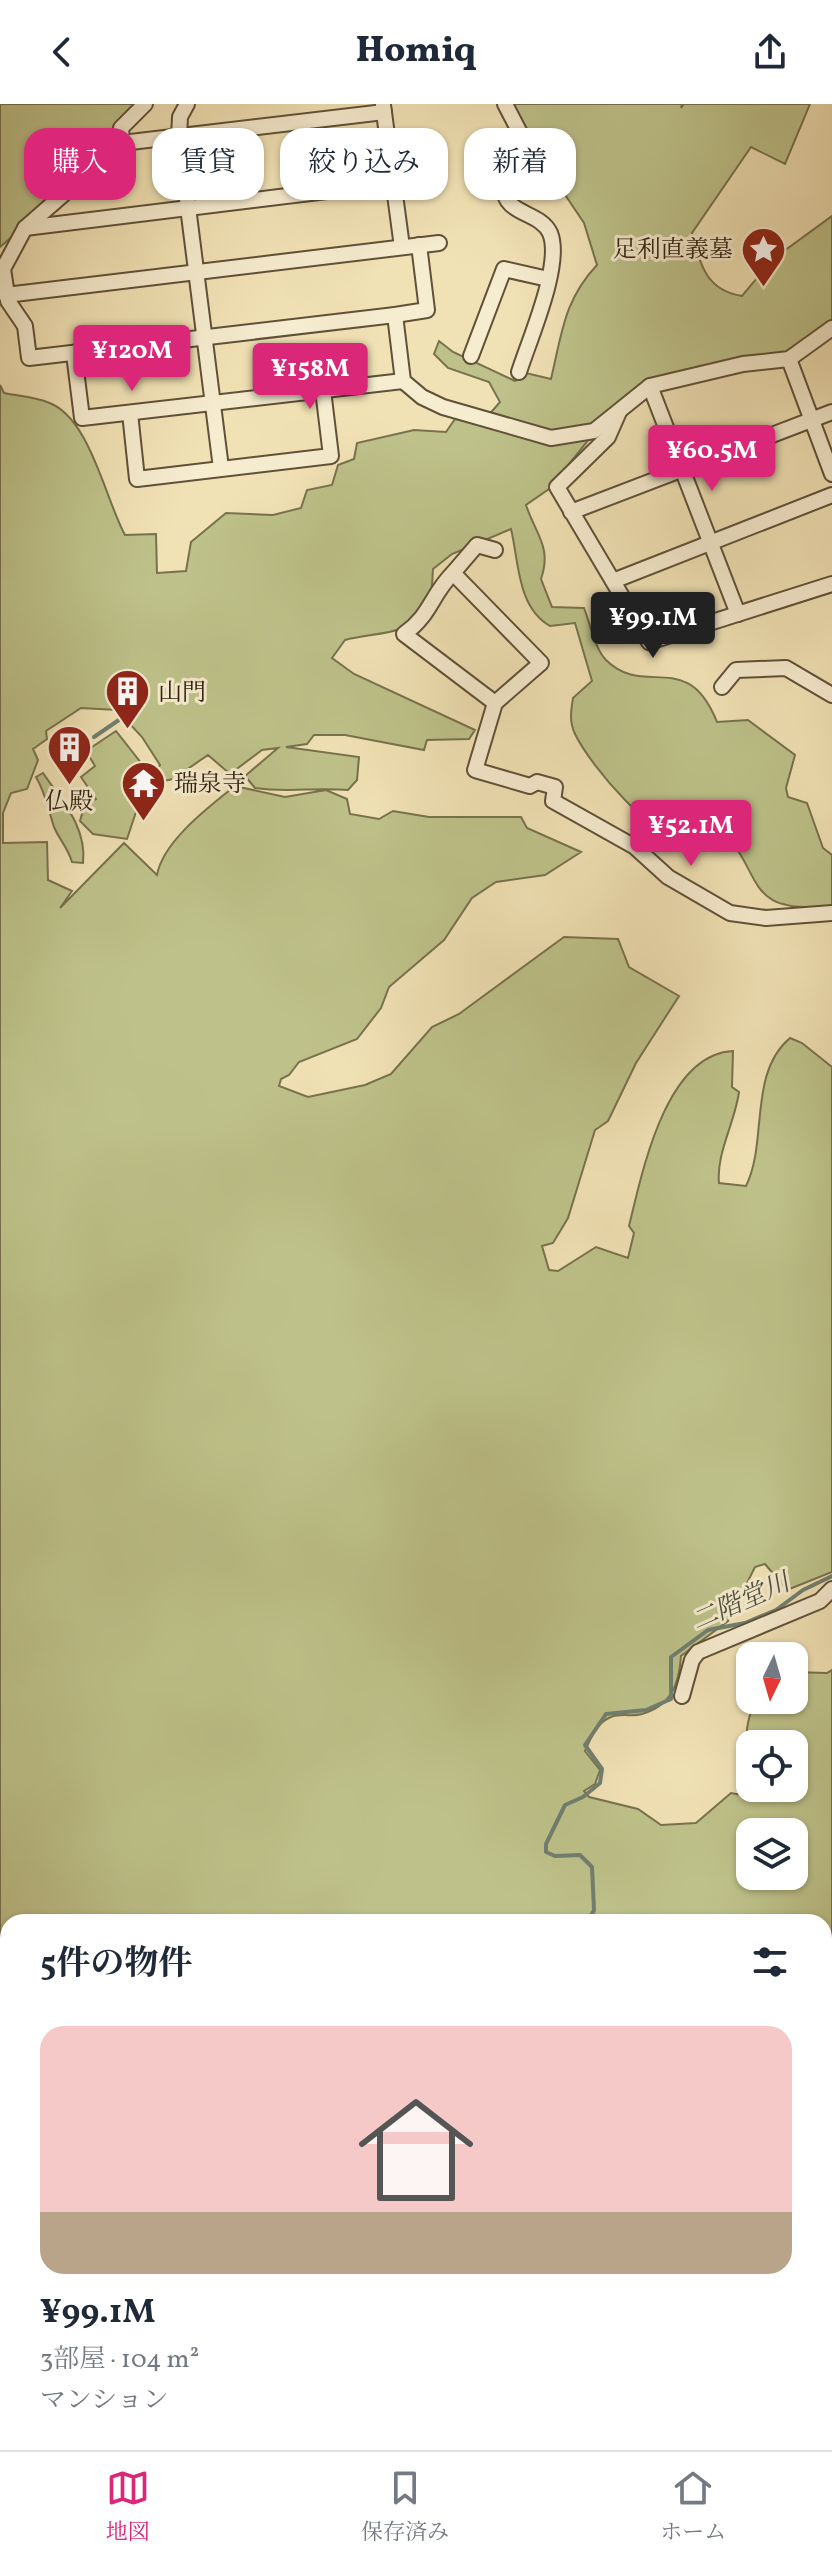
<!DOCTYPE html>
<html lang="ja">
<head>
<meta charset="utf-8">
<style>
	body { margin:0; font-family:Vollkorn,"Noto Serif JP",serif; background:#f6f6f7; color:#1f2937; height:100vh; display:flex; flex-direction:column; font-size:30px; white-space:nowrap }
	* { box-sizing:border-box; margin:0 }
	p { font-size:26px; color:#747a83 }
	.icon { flex:none; width:44px; height:44px; fill:none; stroke:currentColor; stroke-width:2; stroke-linecap:round; stroke-linejoin:round }
	.map { position:relative; flex:1; overflow:hidden }
	.sheet { position:absolute; left:0px; top:1810px; width:832px; height:536px; display:flex; flex-direction:column; background:#fff; border-radius:24px 24px 0 0; box-shadow:0 2px 6px #0004 }
	.sheet>* { flex:none }
	.hud { position:absolute; left:24px; top:24px; width:784px; height:72px; display:flex; gap:16px }
	.needle { width:52px; rotate:185deg }
	.tools { position:absolute; left:736px; top:1538px; display:grid; gap:16px }
	.tools a { display:grid; place-items:center; width:72px; height:72px; border-radius:16px; background:#fff; box-shadow:0 2px 6px #0004; font-size:40px }
	.price { position:absolute; translate:-50% -68px; padding:0 18px; border-radius:8px; background:#db2777; color:#fff; font-size:26px; line-height:52px; filter:drop-shadow(0 2px 4px #0008) }
	.price::after { content:''; position:absolute; left:50%; top:48px; width:24px; height:18px; margin-left:-12px; background:inherit; clip-path:polygon(0 0,100% 0,50% 100%) }
	.price.active { background:#222; color:#fff }
	ul { padding:0; list-style:none }
	li { display:grid; align-content:center; gap:16px; height:424px; padding:0 40px }
	li+li { border-top:2px solid #e0e1e3 }
	li span { display:grid; place-items:center; height:248px; border-radius:24px; color:#555 }
	li>.icon { margin-inline-start:auto }
	span .icon { width:144px; height:144px; fill:#fffc; stroke-width:1 }
	li b { font-size:34px }
	h2 { display:flex; justify-content:space-between; align-items:center; height:96px; padding:0 40px; font-size:34px }
	.pill { padding:0 28px; border-radius:24px; background:#fff; box-shadow:0 2px 6px #0004; font-size:28px; line-height:72px }
	.pill.active { background:#db2777; color:#fff }
	header { display:flex; justify-content:space-between; align-items:center; height:104px; padding:0 40px; background:#fff; font-size:36px; font-weight:800 }
	.menu { display:flex; justify-content:space-around; align-items:center; height:112px; border-top:2px solid #e0e1e3; background:#fff; font-size:22px; color:#747a83 }
	.menu a { display:grid; justify-items:center; gap:4px }
	.menu .active { color:#db2777 }
	.map>svg:first-child { display:block }
	.green { fill:#bec28a; stroke:#77724d; stroke-width:2; fill-rule:evenodd }
	.lines { fill:none; stroke-linecap:round; stroke-linejoin:round }
	.stream { stroke:#707f71; stroke-width:4 }
	.minor-casing { stroke:#605139; stroke-width:18 }
	.minor { stroke:#f6eccf; stroke-width:14 }
	.labels { text-anchor:middle; stroke-width:6; stroke-linejoin:round; paint-order:stroke }
	.poi-label { font-size:24px; fill:#302110; stroke:#f6eccf; text-anchor:start }
	.water-label { font-size:26px; font-style:italic; fill:#505040; stroke:#f6eccf }
</style>
</head>
<body>
<header><svg class="icon" aria-label="back" viewBox="0 0 24 24"><path d="M15 5l-7 7 7 7"/></svg>Homiq<svg class="icon" aria-label="share" viewBox="0 0 24 24"><path d="M12 15V3M7 8l5-5 5 5M5 13v7h14v-7"/></svg></header>
<div class="map">
<svg width="832" height="2346" viewBox="0 0 832 2346">
	<rect width="100%" height="100%" fill="#f1e2b5"/>
	<filter id="stains"><feTurbulence type="fractalNoise" baseFrequency=".0025" numOctaves="4"/><feColorMatrix values="0 0 0 0 .2 0 0 0 0 .09 0 0 0 0 .02 0 0 0 .5 -.17"/></filter>
	<radialGradient id="worn" r=".72"><stop offset=".6" stop-color="#630" stop-opacity="0"/><stop offset="1" stop-color="#630" stop-opacity=".3"/></radialGradient>
	<!-- green -->
	<g class="green">
		<polygon points="0,0 136,0 112,25 116,40 48,94 27,120 0,143"/>
		<path d="M 504,0 L 682,0 L 681,4 L 684,0 L 810,0 L 785,60 L 751,43 L 692,129 C 701,162 706,186 742,192 L 773,155 L 832,112 L 832,215 L 787,249 L 680,272 L 606,314 L 549,385 L 526,401 C 536,431 552,443 541,475 L 552,503 L 584,504 C 590,519 595,545 606,556 C 645,595 687,543 717,618 L 748,616 L 795,651 L 786,684 L 788,693 L 807,699 L 823,744 L 832,751 L 832,802 C 738,811 768,768 716,721 L 690,741 C 654,736 591,663 575,630 C 569,617 571,607 573,594 L 592,577 L 575,519 L 550,522 C 517,503 519,458 511,425 L 452,450 L 433,465 C 432,475 433,494 427,504 C 410,533 373,528 345,536 L 332,554 L 354,570 L 475,626 L 469,635 L 427,636 L 424,646 L 345,631 L 314,631 L 307,640 L 286,643 L 359,653 L 357,676 L 348,686 C 317,683 287,689 255,684 L 245,672 L 278,644 L 262,646 L 230,670 L 208,651 L 173,675 L 159,678 L 152,673 L 160,661 L 142,633 L 117,606 L 81,604 L 46,627 L 47,635 L 33,645 L 38,656 L 27,685 L 11,689 L 3,709 L 3,739 L 47,738 L 48,776 L 72,787 L 60,804 L 124,739 L 157,771 C 163,737 210,702 235,682 L 285,693 L 326,686 L 347,695 L 350,710 L 379,715 L 393,707 L 429,713 L 521,713 L 527,724 L 581,748 L 545,771 L 496,778 L 472,794 L 444,836 L 389,883 L 381,904 L 357,935 L 299,958 L 289,971 L 281,975 L 279,982 L 308,993 L 365,981 L 391,970 L 432,923 L 459,910 L 564,833 L 618,835 L 629,863 L 679,892 L 636,959 L 608,1017 L 595,1026 L 568,1114 L 553,1139 L 542,1142 L 549,1166 L 558,1167 L 596,1143 L 628,1154 L 634,1129 L 629,1122 C 642,1070 665,950 733,947 L 732,983 L 739,988 C 735,1018 716,1050 719,1079 L 746,1082 C 768,1038 748,969 790,934 L 802,939 L 832,963 L 832,1468 L 787,1486 L 765,1460 L 755,1463 L 728,1517 L 681,1552 C 679,1580 672,1601 642,1610 C 633,1613 620,1609 611,1613 C 596,1619 591,1634 585,1647 L 600,1666 L 595,1680 L 584,1687 L 589,1693 L 638,1705 L 661,1721 L 696,1719 L 731,1689 L 753,1693 L 756,1684 L 794,1684 L 794,1640 L 750,1640 L 750,1665 C 744,1647 744,1610 759,1596 L 794,1596 L 794,1568 L 827,1569 L 832,1566 L 832,2346 L 0,2346 L 0,281 L 4,289 C 18,292 34,293 47,298 C 90,312 105,395 125,431 L 156,430 L 157,469 L 186,467 L 191,438 L 226,409 L 273,411 L 301,404 L 307,386 L 332,381 L 338,361 L 354,355 L 357,339 L 414,326 L 446,328 L 455,315 L 481,320 L 500,298 L 489,278 L 448,264 L 434,250 L 439,237 L 453,248 L 515,277 L 526,269 L 551,275 C 562,229 564,196 597,161 L 584,119 ZM 750,1728 L 794,1728 L 794,1772 L 750,1772 ZM 8,1818 L 824,1818 L 824,2338 L 8,2338 Z"/>
		<polygon points="116,627 149,669 127,735 93,730 80,717 84,703 96,695 81,673 95,662 86,647"/>
		<path d="M 43,669 C 62,697 87,723 83,759 L 72,758 C 68,744 59,735 54,723 C 48,705 46,690 36,673 Z"/>
	</g>
	<g class="lines">
		<!-- stream -->
		<g class="stream">
			<polyline points="94,633 132,607"/>
			<polyline points="588,1818 594,1806 592,1763 580,1751 555,1752 546,1748 546,1740 565,1701 583,1693 600,1679 602,1665 585,1641 606,1610 646,1606 671,1595 671,1553 708,1526 745,1519 776,1506 803,1486 832,1472"/>
		</g>
		<defs>
			<g id="minor">
				<polyline points="187,0 180,13 179,32 221,364"/>
				<path d="M 505,0 L 532,52 L 530,62 L 504,83 C 503,111 540,107 550,129 C 563,160 529,236 519,268"/>
				<polyline points="383,1 402,143"/>
				<polyline points="384,8 122,39 25,124 3,165 8,197 25,222 29,254 395,211 427,206 419,141"/>
				<polyline points="122,39 121,24 145,0"/>
				<polyline points="25,124 393,79"/>
				<polyline points="6,191 439,139"/>
				<polyline points="395,211 403,277 422,293 443,303 551,334 594,327 650,282 743,260 789,255 832,224"/>
				<polyline points="74,250 82,314 403,277"/>
				<polyline points="471,252 504,165 548,175"/>
				<polyline points="789,255 832,370"/>
				<polyline points="650,282 738,510"/>
				<polyline points="619,308 608,333 557,383 649,538 832,480"/>
				<polyline points="130,309 137,375 331,352 323,286"/>
				<polyline points="571,408 832,308"/>
				<path d="M 453,469 L 541,559 L 495,599 L 404,530 C 431,511 431,491 453,469 Z"/>
				<polyline points="453,469 477,441 495,446"/>
				<polyline points="613,477 832,391"/>
				<polyline points="722,583 736,566 786,564 832,591"/>
				<polyline points="495,599 475,666 530,682 537,678 555,683 553,697 635,743 668,773 730,809 766,814 832,809"/>
				<polyline points="682,1592 692,1556 698,1548 820,1497 832,1485"/>
			</g>
		</defs>
		<!-- minor casing -->
		<use href="#minor" class="minor-casing"/>
		<!-- minor -->
		<use href="#minor" class="minor"/>
	</g>
	<!-- icons -->
	<defs>
		<symbol id="sight-pin" viewBox="-11 -11 22 30"><path d="M0 17L-7.5 6A9.5 9.5 0 1 1 7.5 6Z" fill="#8f2418" stroke="#f6eccf"/><path d="M0-6L1.8-2.2L6-1.7L2.9 1.2L3.7 5.4L0 3.3L-3.7 5.4L-2.9 1.2L-6-1.7L-1.8-2.2Z" fill="#fff"/></symbol>
		<symbol id="building-pin" viewBox="-11 -11 22 30"><path d="M0 17L-7.5 6A9.5 9.5 0 1 1 7.5 6Z" fill="#8f2418" stroke="#f6eccf"/><path d="M-4-6H4V6H1V3H-1V6H-4ZM-2.5-4.3h1.7v1.8h-1.7ZM.8-4.3h1.7v1.8H.8ZM-2.5-1h1.7V.8h-1.7ZM.8-1h1.7V.8H.8Z" fill="#fff"/></symbol>
		<symbol id="temple-pin" viewBox="-11 -11 22 30"><path d="M0 17L-7.5 6A9.5 9.5 0 1 1 7.5 6Z" fill="#8f2418" stroke="#f6eccf"/><path d="M0-6L5-2H3V0L6.5 2.5H4V6H1.5V3h-3V6H-4V2.5H-6.5L-3 0V-2H-5Z" fill="#fff"/></symbol>
	</defs>
	<g fill-rule="evenodd">
		<use href="#sight-pin" x="738" y="120" width="51" height="69"/>
		<use href="#building-pin" x="102" y="562" width="51" height="69"/>
		<use href="#building-pin" x="44" y="618" width="51" height="69"/>
		<use href="#temple-pin" x="118" y="654" width="51" height="69"/>
	</g>
	<g class="labels">
		<!-- poi labels -->
		<g class="poi-label">
			<text x="733" y="153" text-anchor="end">足利直義墓</text>
			<text x="158" y="596">山門</text>
			<text x="174" y="687">瑞泉寺</text>
			<text x="69" y="705" text-anchor="middle">仏殿</text>
		</g>
		<!-- water labels -->
		<g class="water-label">
			<text transform="translate(740 1497) rotate(-24)" y="9">二階堂川</text>
		</g>
	</g>
	<rect width="100%" height="100%" filter="url(#stains)"/>
	<rect width="100%" height="100%" fill="url(#worn)"/>
</svg>
<div class="tools">
<a><svg class="needle" viewBox="-14 -14 28 28"><path d="M0-13l5 13h-10z" fill="#e53935"/><path d="M0 13l5-13h-10z" fill="#747a83"/></svg></a>
<a><svg class="icon" aria-label="locate" viewBox="0 0 24 24"><circle cx="12" cy="12" r="6"/><path d="M12 2v4M12 18v4M2 12h4M18 12h4"/></svg></a>
<a><svg class="icon" aria-label="layers" viewBox="0 0 24 24"><path d="M12 4l9 5-9 5-9-5zM3 14l9 5 9-5"/></svg></a>
</div>
<b class="price" style="left:132px;top:289px">¥120M</b>
<b class="price" style="left:310px;top:307px">¥158M</b>
<b class="price" style="left:712px;top:389px">¥60.5M</b>
<b class="price active" style="left:653px;top:556px">¥99.1M</b>
<b class="price" style="left:691px;top:764px">¥52.1M</b>
<div class="hud">
<a class="pill active">購入</a>
<a class="pill">賃貸</a>
<a class="pill">絞り込み</a>
<a class="pill">新着</a>
</div>
<section class="sheet">
<h2>5件の物件<svg class="icon" aria-label="filters" viewBox="0 0 24 24"><path d="M4 7h16M4 17h16"/><circle cx="9" cy="7" r="2"/><circle cx="15" cy="17" r="2"/></svg></h2>
<ul>
<li><span style="background:linear-gradient(#f6c9c9 75%,#b9a48a 0)"><svg class="icon" aria-label="home" viewBox="0 0 24 24"><path d="M3 11l9-7 9 7M6 9v11h12V9"/></svg></span><div><b>¥99.1M</b><p>3部屋 · 104 m²</p><p>マンション</p></div></li>
</ul>
</section>
</div>
<nav class="menu">
<a class="active"><svg class="icon" aria-label="map" viewBox="0 0 24 24"><path d="M3 6l6-2 6 2 6-2v14l-6 2-6-2-6 2zM9 4v14M15 6v14"/></svg>地図</a>
<a><svg class="icon" aria-label="saved" viewBox="0 0 24 24"><path d="M7 4h10v16l-5-4-5 4z"/></svg>保存済み</a>
<a><svg class="icon" aria-label="home" viewBox="0 0 24 24"><path d="M3 11l9-7 9 7M6 9v11h12V9"/></svg>ホーム</a>
</nav>
</body>
</html>
